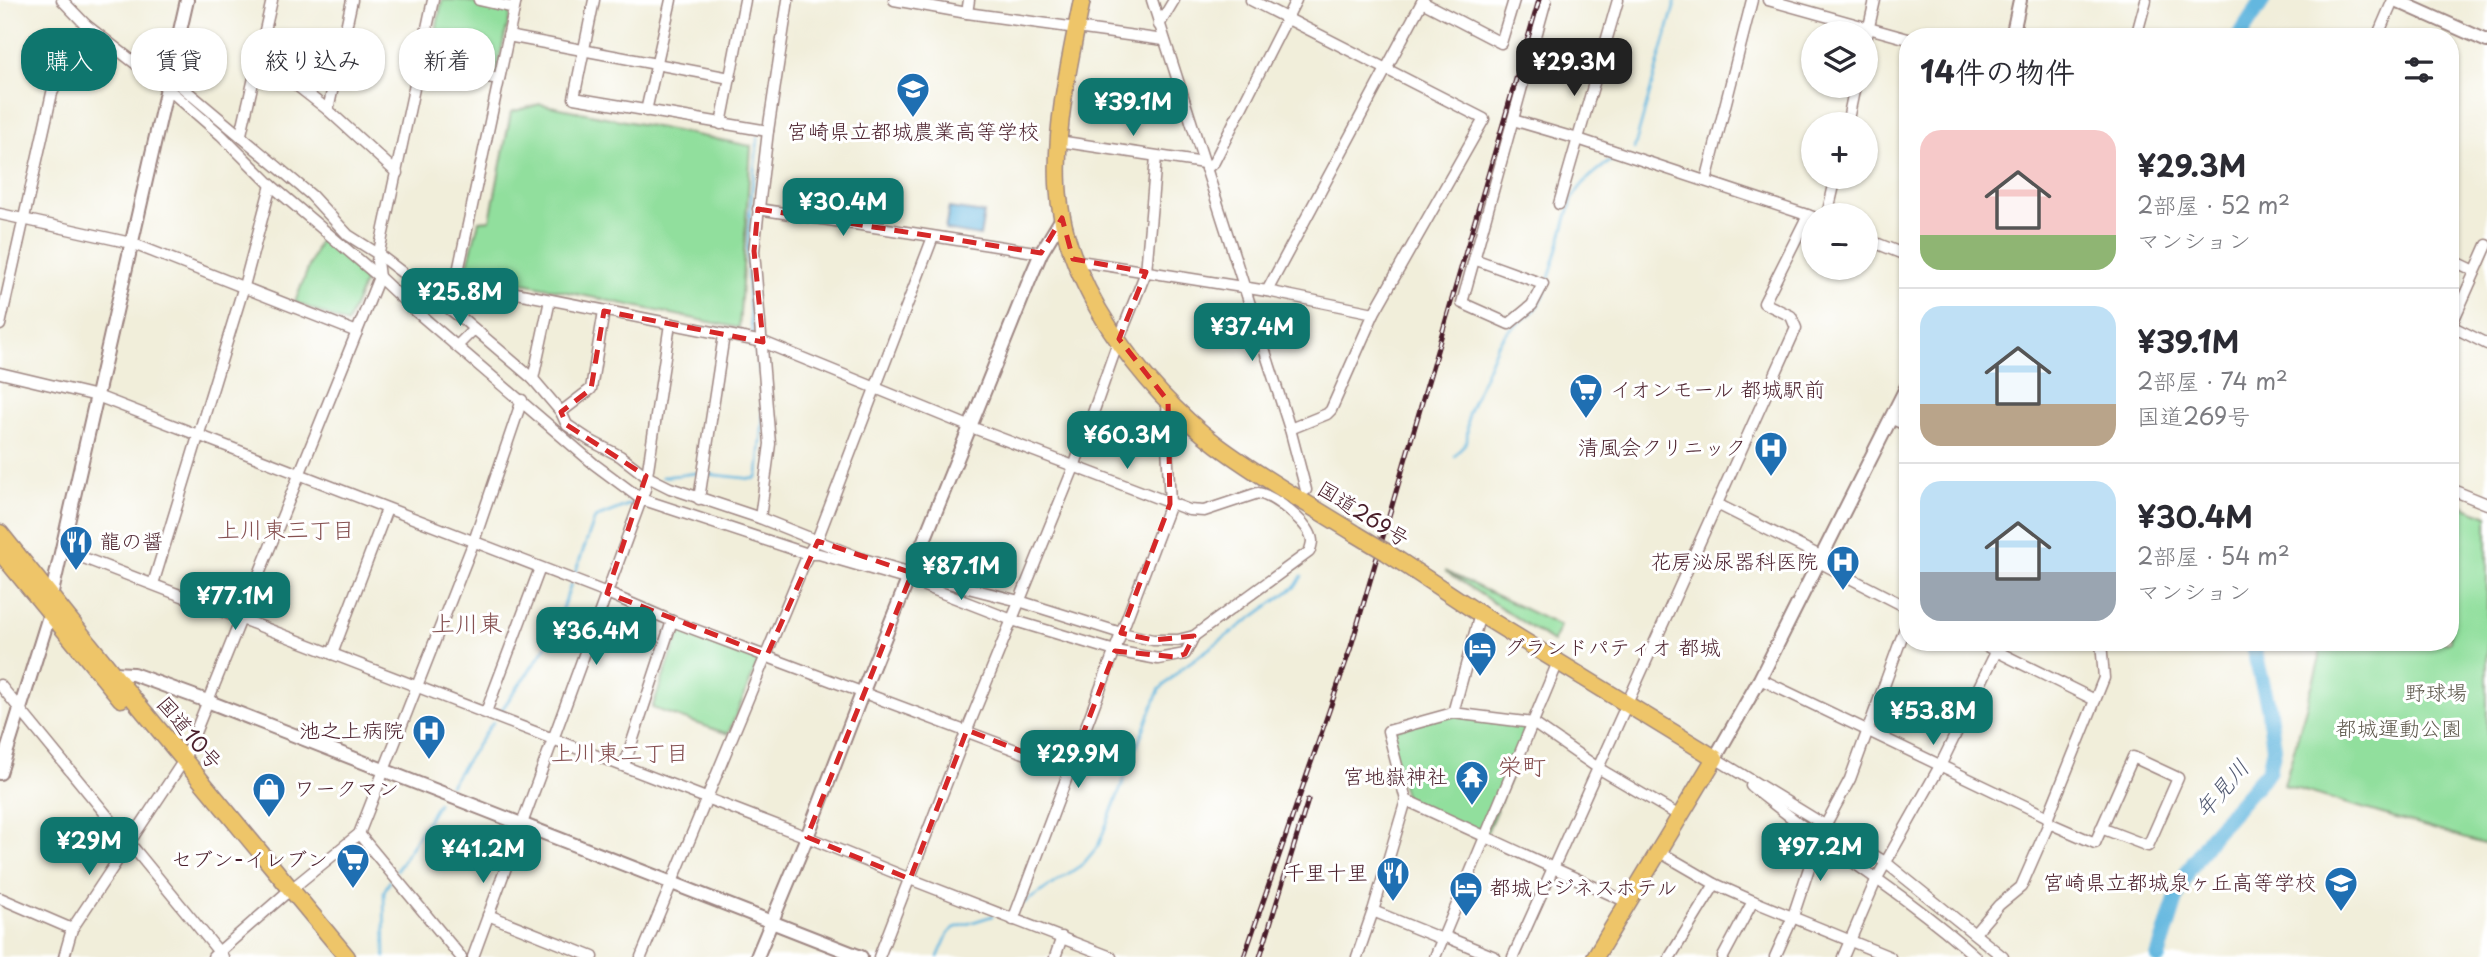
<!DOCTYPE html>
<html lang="ja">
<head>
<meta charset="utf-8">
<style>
	body { margin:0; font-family:"Playpen Sans","Klee One",sans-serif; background:#f2f2f3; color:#2b2b33; height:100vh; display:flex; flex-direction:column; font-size:26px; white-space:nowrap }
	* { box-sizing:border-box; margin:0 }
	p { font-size:23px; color:#7c7c81 }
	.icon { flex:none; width:38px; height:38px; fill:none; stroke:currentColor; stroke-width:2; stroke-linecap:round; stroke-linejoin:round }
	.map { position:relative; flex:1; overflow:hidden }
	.sheet { position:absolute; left:1899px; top:28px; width:560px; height:623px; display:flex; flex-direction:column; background:#fff; border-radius:28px; box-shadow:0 2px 5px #0004 }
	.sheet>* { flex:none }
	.hud { position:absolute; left:21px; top:28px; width:665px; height:63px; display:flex; gap:14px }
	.controls { position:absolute; left:1801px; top:21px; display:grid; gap:14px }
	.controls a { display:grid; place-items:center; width:77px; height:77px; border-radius:50%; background:#fff; box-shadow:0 2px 5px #0004; font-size:35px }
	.price { position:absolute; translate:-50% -60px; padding:0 16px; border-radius:14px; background:#0f766e; color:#fff; font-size:23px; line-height:46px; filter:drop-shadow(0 2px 4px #0008) }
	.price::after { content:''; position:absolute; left:50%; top:42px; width:21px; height:16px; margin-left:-10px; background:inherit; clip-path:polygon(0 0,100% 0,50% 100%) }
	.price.active { background:#222; color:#fff }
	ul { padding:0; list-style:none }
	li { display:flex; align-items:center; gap:21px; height:175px; padding:0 21px }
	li+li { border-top:2px solid #e1e1e2 }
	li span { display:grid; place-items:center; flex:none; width:196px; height:140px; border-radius:21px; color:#555 }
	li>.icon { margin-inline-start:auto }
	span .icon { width:84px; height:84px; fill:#fffc; stroke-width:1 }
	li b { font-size:30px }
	h2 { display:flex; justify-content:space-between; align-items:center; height:84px; padding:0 21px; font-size:30px }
	.tag { padding:0 24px; border-radius:28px; background:#fff; box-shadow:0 2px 5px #0004; font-size:24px; line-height:63px }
	.tag.active { background:#0f766e; color:#fff }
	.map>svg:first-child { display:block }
	.green { fill:#91df9d; stroke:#6e7f64; stroke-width:2 }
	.water { fill:#63b7df; stroke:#566b85; stroke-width:2 }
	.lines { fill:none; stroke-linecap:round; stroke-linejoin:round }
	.stream { stroke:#63b7df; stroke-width:2.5 }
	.river { stroke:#63b7df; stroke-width:16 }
	.minor-casing { stroke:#9e8682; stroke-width:13 }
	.tertiary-casing { stroke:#9e8682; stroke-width:16 }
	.trunk-casing { stroke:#9e8682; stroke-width:19 }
	.minor { stroke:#fff; stroke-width:10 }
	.tertiary { stroke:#fff; stroke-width:12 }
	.trunk { stroke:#eec569; stroke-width:16 }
	.rail-casing { stroke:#4a1f2b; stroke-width:5 }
	.rail { stroke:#fff; stroke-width:2.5; stroke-dasharray:8; stroke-linecap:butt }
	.trunk-bridge-casing { stroke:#9e8682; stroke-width:19; stroke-linecap:butt }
	.trunk-bridge { stroke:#eec569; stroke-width:16 }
	.marked { fill:none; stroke:#d62828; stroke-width:5; stroke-dasharray:14 9; stroke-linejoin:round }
	.labels { text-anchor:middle; stroke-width:6; stroke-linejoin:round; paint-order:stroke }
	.poi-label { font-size:21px; fill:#4a1f2b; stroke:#fff; text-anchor:end }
	.street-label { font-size:21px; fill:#4a1f2b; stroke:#fff }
	.park-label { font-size:21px; fill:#5f594d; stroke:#fff }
	.neighbourhood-label { font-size:23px; fill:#865151; stroke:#fff }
	.water-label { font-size:23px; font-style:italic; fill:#545c73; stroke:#fff }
	.quarter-label { font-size:24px; fill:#865151; stroke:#fff }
</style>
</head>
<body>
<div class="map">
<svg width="2487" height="957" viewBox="0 0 2487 957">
	<rect width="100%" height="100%" fill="#fff"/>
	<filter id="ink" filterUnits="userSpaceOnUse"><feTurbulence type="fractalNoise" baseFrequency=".0143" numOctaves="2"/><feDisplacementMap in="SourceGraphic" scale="14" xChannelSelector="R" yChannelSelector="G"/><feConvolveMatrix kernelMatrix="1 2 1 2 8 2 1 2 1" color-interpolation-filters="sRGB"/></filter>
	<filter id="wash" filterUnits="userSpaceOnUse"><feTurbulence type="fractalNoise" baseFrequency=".00686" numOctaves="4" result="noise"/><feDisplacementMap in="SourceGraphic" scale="28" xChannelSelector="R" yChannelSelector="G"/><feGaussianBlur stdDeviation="1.57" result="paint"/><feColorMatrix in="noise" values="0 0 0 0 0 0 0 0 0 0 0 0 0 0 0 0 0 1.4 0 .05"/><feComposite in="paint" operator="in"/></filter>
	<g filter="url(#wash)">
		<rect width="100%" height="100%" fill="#f1eeda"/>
		<!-- green -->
		<g class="green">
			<polygon points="442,0 461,0 511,11 496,72 430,60"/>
			<polygon points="540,104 751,146 739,328 466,271 479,221 490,220 511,112"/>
			<polygon points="321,236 367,276 347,324 295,302"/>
			<polygon points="2450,500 2487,516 2487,845 2284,785 2320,658 2317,642 2450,642"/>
			<polygon points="1445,571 1560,626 1553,642"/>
			<polygon points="682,627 760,658 728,734 652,708"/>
			<polygon points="1453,713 1533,723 1485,837 1406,800 1388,731"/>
		</g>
		<!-- water -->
		<polygon class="water" points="949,208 984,213 980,236 945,230"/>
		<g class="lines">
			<!-- stream -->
			<g class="stream">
				<polyline points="1634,149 1676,0"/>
				<path d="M 753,336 C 742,270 750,203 758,137"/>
				<polyline points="754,343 760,374"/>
				<path d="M 1455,456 L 1467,441 L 1468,414 L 1497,345 L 1507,332 L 1535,310 L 1544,295 L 1572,200 C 1583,180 1594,173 1612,160 L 1625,163"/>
				<polyline points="662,477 697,473 754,479 758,475 763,419 761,388"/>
				<polyline points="575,573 595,518 633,503"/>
				<polyline points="500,712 551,640 571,584"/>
				<polyline points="450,785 493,722"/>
				<polyline points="397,870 438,803"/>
				<polyline points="1024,903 1083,864 1098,846 1159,690 1182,668 1296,586 1302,576"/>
				<polyline points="385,957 384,891 390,881"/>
				<polyline points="938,957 948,934 954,928 992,916"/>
			</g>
			<!-- river -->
			<g class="river">
				<polyline points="2239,37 2263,0"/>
				<polyline points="2158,957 2178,893 2188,871 2212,835 2269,770 2274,748 2268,705 2252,642"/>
			</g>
		</g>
	</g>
	<g filter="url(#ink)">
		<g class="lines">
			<defs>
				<g id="minor">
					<path d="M 62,0 L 86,25 L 167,88 L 221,135 L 271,185 L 379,277 L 411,307 L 594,464 L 641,499 L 808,554 L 819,554 L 909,580 L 1012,620 L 1115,651 L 1158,659 L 1185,654 L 1194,636 L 1309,552 C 1310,551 1312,543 1312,541 C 1311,524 1274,496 1258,493 L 1204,511 L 1189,510 L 971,427 L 763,342 L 456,281 L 516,0"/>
					<polyline points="479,0 514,8"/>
					<polyline points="594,0 574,98 768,131"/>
					<polyline points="894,0 967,13 1164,40"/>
					<polyline points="1152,0 1290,429 1306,490"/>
					<polyline points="1251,0 1484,119 1374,313 1331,410 1327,414 1290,429"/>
					<polyline points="1768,0 1908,39"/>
					<polyline points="1422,2 1501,43 1514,0"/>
					<polyline points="967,13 969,0"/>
					<polyline points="1159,25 1174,0"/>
					<polyline points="508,36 730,78"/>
					<polyline points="2136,37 2146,0"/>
					<polyline points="2377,37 2393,0"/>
					<polyline points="1866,40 1875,0"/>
					<polyline points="259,56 328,110 397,173"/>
					<polyline points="418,65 499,79"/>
					<polyline points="170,77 311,195 348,235 378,254 464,320 533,379 561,412 567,425 591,441 620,456 646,476 670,488 760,518 860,558 925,577 1019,601 1121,633 1153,640 1178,640 1194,636"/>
					<polyline points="328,110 352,0"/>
					<polyline points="646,111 671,0"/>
					<polyline points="1513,120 1578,139 1813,217"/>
					<polyline points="721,124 745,0"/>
					<polyline points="1847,124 1855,86"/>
					<polyline points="241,134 272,0"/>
					<polyline points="1058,141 1204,163"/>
					<polyline points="1206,169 1214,162 1296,0"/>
					<polyline points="1706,181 1752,0"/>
					<polyline points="1559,204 1618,0"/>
					<polyline points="758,209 1041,253"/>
					<polyline points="0,214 131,243 357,332"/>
					<polyline points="1827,215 1836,177"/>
					<polyline points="1866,239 1908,256"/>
					<polyline points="1474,259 1543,284 1532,305 1509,324 1462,303 1546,0"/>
					<polyline points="2450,259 2475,271"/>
					<polyline points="1073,260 1267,291 1374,313"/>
					<polyline points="1267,291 1423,0"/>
					<polyline points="0,325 52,93 86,25"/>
					<polyline points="2451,326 2487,344"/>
					<polyline points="2450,328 2487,245"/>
					<polyline points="457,346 474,329"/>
					<polyline points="0,373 97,396 607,593 672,621 1069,770"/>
					<polyline points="533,379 550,300"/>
					<polyline points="561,412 591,389 604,311"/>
					<polyline points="1890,418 1908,426"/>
					<polyline points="2450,489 2487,504"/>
					<polyline points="699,499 724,335"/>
					<polyline points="1717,504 1822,557"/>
					<polyline points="760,518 770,444 754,251 768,131 788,0"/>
					<polyline points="63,550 807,837 910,879 1111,957"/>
					<polyline points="1819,562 1908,608"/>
					<polyline points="153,584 244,286 271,185"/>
					<polyline points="1978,642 2095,700"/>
					<polyline points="332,654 387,509"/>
					<polyline points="1760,679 2048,817"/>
					<polyline points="0,685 223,957"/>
					<polyline points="486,712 540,568"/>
					<polyline points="1453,713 1480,614"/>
					<polyline points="1715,758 1885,862 2003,957"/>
					<polyline points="624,766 672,621"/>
					<path d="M 1751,786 C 1774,804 1796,822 1820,839 C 1874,877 1927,913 1976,957"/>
					<polyline points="1406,800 1627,902"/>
					<polyline points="2049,823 2095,843 2133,757 2178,778 2148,846 2101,828"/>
					<polyline points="1826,824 1850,779 1908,620"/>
					<polyline points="359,834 461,957"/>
					<polyline points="1658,851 1715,884 1753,901 1890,957"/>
					<polyline points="0,898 72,929"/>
					<polyline points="1373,911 1442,939"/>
					<polyline points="488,915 593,957"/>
					<polyline points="1013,920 1170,504 1166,424 1168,401"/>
					<polyline points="1975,933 1999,905 2021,887 2049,823 2048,817 2104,678 2101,642"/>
					<polyline points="1444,936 1495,957"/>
					<polyline points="64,957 72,929 184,760 379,277 377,261 433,0"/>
					<polyline points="213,957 284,895 359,834 474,541 522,400"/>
					<polyline points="473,957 645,489 670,324"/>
					<polyline points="641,957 808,554 817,540 933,237"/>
					<polyline points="879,957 967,730 1074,467 1119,339 1146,272 1156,157"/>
					<polyline points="1055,957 1062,937"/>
					<polyline points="1357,957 1373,911 1406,800 1388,731 1453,713 1533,723 1598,768 1678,815"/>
					<polyline points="1435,957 1558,662"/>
					<polyline points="1513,957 1796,328 1791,316 1764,303 1808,215"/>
					<polyline points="1670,957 1715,884"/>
					<polyline points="1723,957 1753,901"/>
					<polyline points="1775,957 1792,919 1819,838"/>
					<polyline points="1843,957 1877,878 1940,766 2001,642"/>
				</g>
				<g id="tertiary">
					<polyline points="2395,0 2487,41"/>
					<polyline points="2012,37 2020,0"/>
					<polyline points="110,676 113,673 133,674 207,701 861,957"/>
					<polyline points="1715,758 1760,679 1908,384"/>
					<polyline points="0,773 50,613 51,597 187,0"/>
					<polyline points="757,957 807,837 863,691 1029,281 1041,253 1062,218"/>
				</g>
				<g id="trunk">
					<path d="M 1082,0 C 1070,59 1055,125 1058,184 C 1062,282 1142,388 1217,445 C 1261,478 1310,505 1356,534"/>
					<polyline points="0,533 126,690 347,957"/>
					<polyline points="0,552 121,699"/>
					<polyline points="1386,552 1480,614 1715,758 1595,957"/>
				</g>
			</defs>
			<!-- minor casing -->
			<use href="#minor" class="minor-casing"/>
			<!-- tertiary casing -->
			<use href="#tertiary" class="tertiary-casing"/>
			<!-- trunk casing -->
			<use href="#trunk" class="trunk-casing"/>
			<!-- minor -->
			<use href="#minor" class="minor"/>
			<!-- tertiary -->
			<use href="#tertiary" class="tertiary"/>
			<!-- trunk -->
			<use href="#trunk" class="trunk"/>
			<defs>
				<g id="rail">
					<polyline points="1244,957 1350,650 1539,0"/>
					<polyline points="1260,957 1308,800"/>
				</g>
			</defs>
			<!-- rail casing -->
			<use href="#rail" class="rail-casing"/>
			<!-- rail -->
			<use href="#rail" class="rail"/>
			<defs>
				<polyline id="trunk-bridge" points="1356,534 1386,552"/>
			</defs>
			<!-- trunk-bridge casing -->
			<use href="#trunk-bridge" class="trunk-bridge-casing"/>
			<!-- trunk-bridge -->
			<use href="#trunk-bridge" class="trunk-bridge"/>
		</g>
	</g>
	<!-- marked area -->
	<path class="marked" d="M 758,209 L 1041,253 L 1062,218 L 1073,259 L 1146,272 L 1119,339 L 1168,401 L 1170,504 L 1121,633 L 1153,640 L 1194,636 L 1185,654 L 1176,657 L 1115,651 L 1069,770 L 967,730 L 910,879 L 807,837 L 912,573 L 818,541 L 767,655 L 607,593 L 646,476 L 567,425 L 561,412 L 591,389 L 604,311 L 763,342 L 754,251 Z"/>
	<!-- icons -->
	<defs>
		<symbol id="school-pin" viewBox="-11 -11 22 30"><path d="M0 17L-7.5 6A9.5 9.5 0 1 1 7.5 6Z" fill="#1f6fb2" stroke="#fff"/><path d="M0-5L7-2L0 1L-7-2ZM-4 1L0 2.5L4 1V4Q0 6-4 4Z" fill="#fff"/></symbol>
		<symbol id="supermarket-pin" viewBox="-11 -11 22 30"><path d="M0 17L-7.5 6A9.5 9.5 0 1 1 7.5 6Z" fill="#1f6fb2" stroke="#fff"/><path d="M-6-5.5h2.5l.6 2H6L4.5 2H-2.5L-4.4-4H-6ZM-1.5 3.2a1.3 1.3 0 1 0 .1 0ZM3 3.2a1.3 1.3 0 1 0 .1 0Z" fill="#fff"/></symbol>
		<symbol id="hospital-pin" viewBox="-11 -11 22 30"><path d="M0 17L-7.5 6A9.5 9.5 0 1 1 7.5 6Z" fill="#1f6fb2" stroke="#fff"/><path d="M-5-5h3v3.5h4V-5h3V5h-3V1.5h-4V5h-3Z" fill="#fff"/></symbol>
		<symbol id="restaurant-pin" viewBox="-11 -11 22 30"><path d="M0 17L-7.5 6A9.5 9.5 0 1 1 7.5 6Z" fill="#1f6fb2" stroke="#fff"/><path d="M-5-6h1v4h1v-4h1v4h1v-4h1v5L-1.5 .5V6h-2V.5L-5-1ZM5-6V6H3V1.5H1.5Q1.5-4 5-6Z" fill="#fff"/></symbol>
		<symbol id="hotel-pin" viewBox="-11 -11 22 30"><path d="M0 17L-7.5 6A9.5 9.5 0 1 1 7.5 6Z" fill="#1f6fb2" stroke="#fff"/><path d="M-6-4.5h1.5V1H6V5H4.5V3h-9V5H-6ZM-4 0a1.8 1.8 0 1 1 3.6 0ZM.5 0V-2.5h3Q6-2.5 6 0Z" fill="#fff"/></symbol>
		<symbol id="temple-pin" viewBox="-11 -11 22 30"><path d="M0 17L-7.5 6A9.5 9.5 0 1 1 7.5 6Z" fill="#1f6fb2" stroke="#fff"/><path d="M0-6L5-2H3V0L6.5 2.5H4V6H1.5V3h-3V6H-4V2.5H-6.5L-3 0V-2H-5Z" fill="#fff"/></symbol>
		<symbol id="shop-pin" viewBox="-11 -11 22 30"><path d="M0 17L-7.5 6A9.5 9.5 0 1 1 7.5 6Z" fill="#1f6fb2" stroke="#fff"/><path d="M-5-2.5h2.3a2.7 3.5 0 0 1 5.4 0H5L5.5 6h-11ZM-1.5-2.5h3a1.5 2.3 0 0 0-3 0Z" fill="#fff"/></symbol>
	</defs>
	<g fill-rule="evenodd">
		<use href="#school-pin" x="894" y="70" width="38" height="52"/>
		<use href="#supermarket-pin" x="1567" y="371" width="38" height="52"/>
		<use href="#hospital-pin" x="1752" y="429" width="38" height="52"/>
		<use href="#restaurant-pin" x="57" y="523" width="38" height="52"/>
		<use href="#hospital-pin" x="1824" y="543" width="38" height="52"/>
		<use href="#hotel-pin" x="1461" y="629" width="38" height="52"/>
		<use href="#hospital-pin" x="410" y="712" width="38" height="52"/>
		<use href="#temple-pin" x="1453" y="758" width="38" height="52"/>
		<use href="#shop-pin" x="250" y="770" width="38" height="52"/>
		<use href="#supermarket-pin" x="334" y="841" width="38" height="52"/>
		<use href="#restaurant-pin" x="1374" y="854" width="38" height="52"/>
		<use href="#school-pin" x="2322" y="864" width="38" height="52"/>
		<use href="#hotel-pin" x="1447" y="869" width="38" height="52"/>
	</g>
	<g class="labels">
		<!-- poi labels -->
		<g class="poi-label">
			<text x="913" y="139" text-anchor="middle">宮崎県立都城農業高等学校</text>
			<text x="1610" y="397" text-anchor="start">イオンモール 都城駅前</text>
			<text x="1746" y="455">清風会クリニック</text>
			<text x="100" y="549" text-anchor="start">龍の醤</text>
			<text x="1818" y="569">花房泌尿器科医院</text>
			<text x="1504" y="655" text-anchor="start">グランドパティオ 都城</text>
			<text x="404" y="738">池之上病院</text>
			<text x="1448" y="784">宮地嶽神社</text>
			<text x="294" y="796" text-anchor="start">ワークマン</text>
			<text x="328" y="867">セブン-イレブン</text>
			<text x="1368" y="880">千里十里</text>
			<text x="2316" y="890">宮崎県立都城泉ヶ丘高等学校</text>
			<text x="1490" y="895" text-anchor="start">都城ビジネスホテル</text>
		</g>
		<!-- street labels -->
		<g class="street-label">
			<text transform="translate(1363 514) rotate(32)" y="7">国道269号</text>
			<text transform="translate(189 733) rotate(50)" y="7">国道10号</text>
		</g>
		<!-- park labels -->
		<g class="park-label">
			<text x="2436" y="700">野球場</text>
			<text x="2399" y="736">都城運動公園</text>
		</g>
		<!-- neighbourhood labels -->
		<g class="neighbourhood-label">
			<text x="286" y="538">上川東三丁目</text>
			<text x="620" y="761">上川東二丁目</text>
		</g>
		<!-- water labels -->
		<g class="water-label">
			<text transform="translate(2222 789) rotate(-49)" y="8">年見川</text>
		</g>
		<!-- quarter labels -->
		<g class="quarter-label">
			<text x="467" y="632">上川東</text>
			<text x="1522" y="775">栄町</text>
		</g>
	</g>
</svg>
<div class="controls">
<a><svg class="icon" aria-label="layers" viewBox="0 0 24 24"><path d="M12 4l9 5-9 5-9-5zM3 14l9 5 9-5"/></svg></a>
<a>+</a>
<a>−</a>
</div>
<b class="price active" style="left:1574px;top:98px">¥29.3M</b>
<b class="price" style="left:1133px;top:138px">¥39.1M</b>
<b class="price" style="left:843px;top:238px">¥30.4M</b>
<b class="price" style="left:460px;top:328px">¥25.8M</b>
<b class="price" style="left:1252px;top:363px">¥37.4M</b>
<b class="price" style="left:1127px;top:471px">¥60.3M</b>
<b class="price" style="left:961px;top:602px">¥87.1M</b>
<b class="price" style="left:235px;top:632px">¥77.1M</b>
<b class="price" style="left:596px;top:667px">¥36.4M</b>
<b class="price" style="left:1933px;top:747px">¥53.8M</b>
<b class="price" style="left:1078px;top:790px">¥29.9M</b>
<b class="price" style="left:89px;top:877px">¥29M</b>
<b class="price" style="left:1820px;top:883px">¥97.2M</b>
<b class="price" style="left:483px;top:885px">¥41.2M</b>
<div class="hud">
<a class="tag active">購入</a>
<a class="tag">賃貸</a>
<a class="tag">絞り込み</a>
<a class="tag">新着</a>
</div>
<section class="sheet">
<h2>14件の物件<svg class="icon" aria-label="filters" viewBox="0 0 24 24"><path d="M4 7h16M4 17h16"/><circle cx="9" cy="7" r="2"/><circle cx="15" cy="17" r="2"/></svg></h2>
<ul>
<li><span style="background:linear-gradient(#f6c9c9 75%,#8fb573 0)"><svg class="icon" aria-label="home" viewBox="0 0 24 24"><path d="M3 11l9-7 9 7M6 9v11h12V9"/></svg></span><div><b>¥29.3M</b><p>2部屋 · 52 m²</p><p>マンション</p></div></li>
<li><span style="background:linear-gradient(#bfe0f5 70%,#b9a48a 0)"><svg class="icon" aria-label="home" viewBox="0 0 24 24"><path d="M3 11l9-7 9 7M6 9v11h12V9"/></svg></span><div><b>¥39.1M</b><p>2部屋 · 74 m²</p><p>国道269号</p></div></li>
<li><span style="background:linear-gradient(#bfe0f5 65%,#9aa5b1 0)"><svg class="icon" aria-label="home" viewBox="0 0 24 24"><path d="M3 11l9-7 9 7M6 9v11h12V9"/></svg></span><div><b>¥30.4M</b><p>2部屋 · 54 m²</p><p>マンション</p></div></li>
</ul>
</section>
</div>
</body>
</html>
